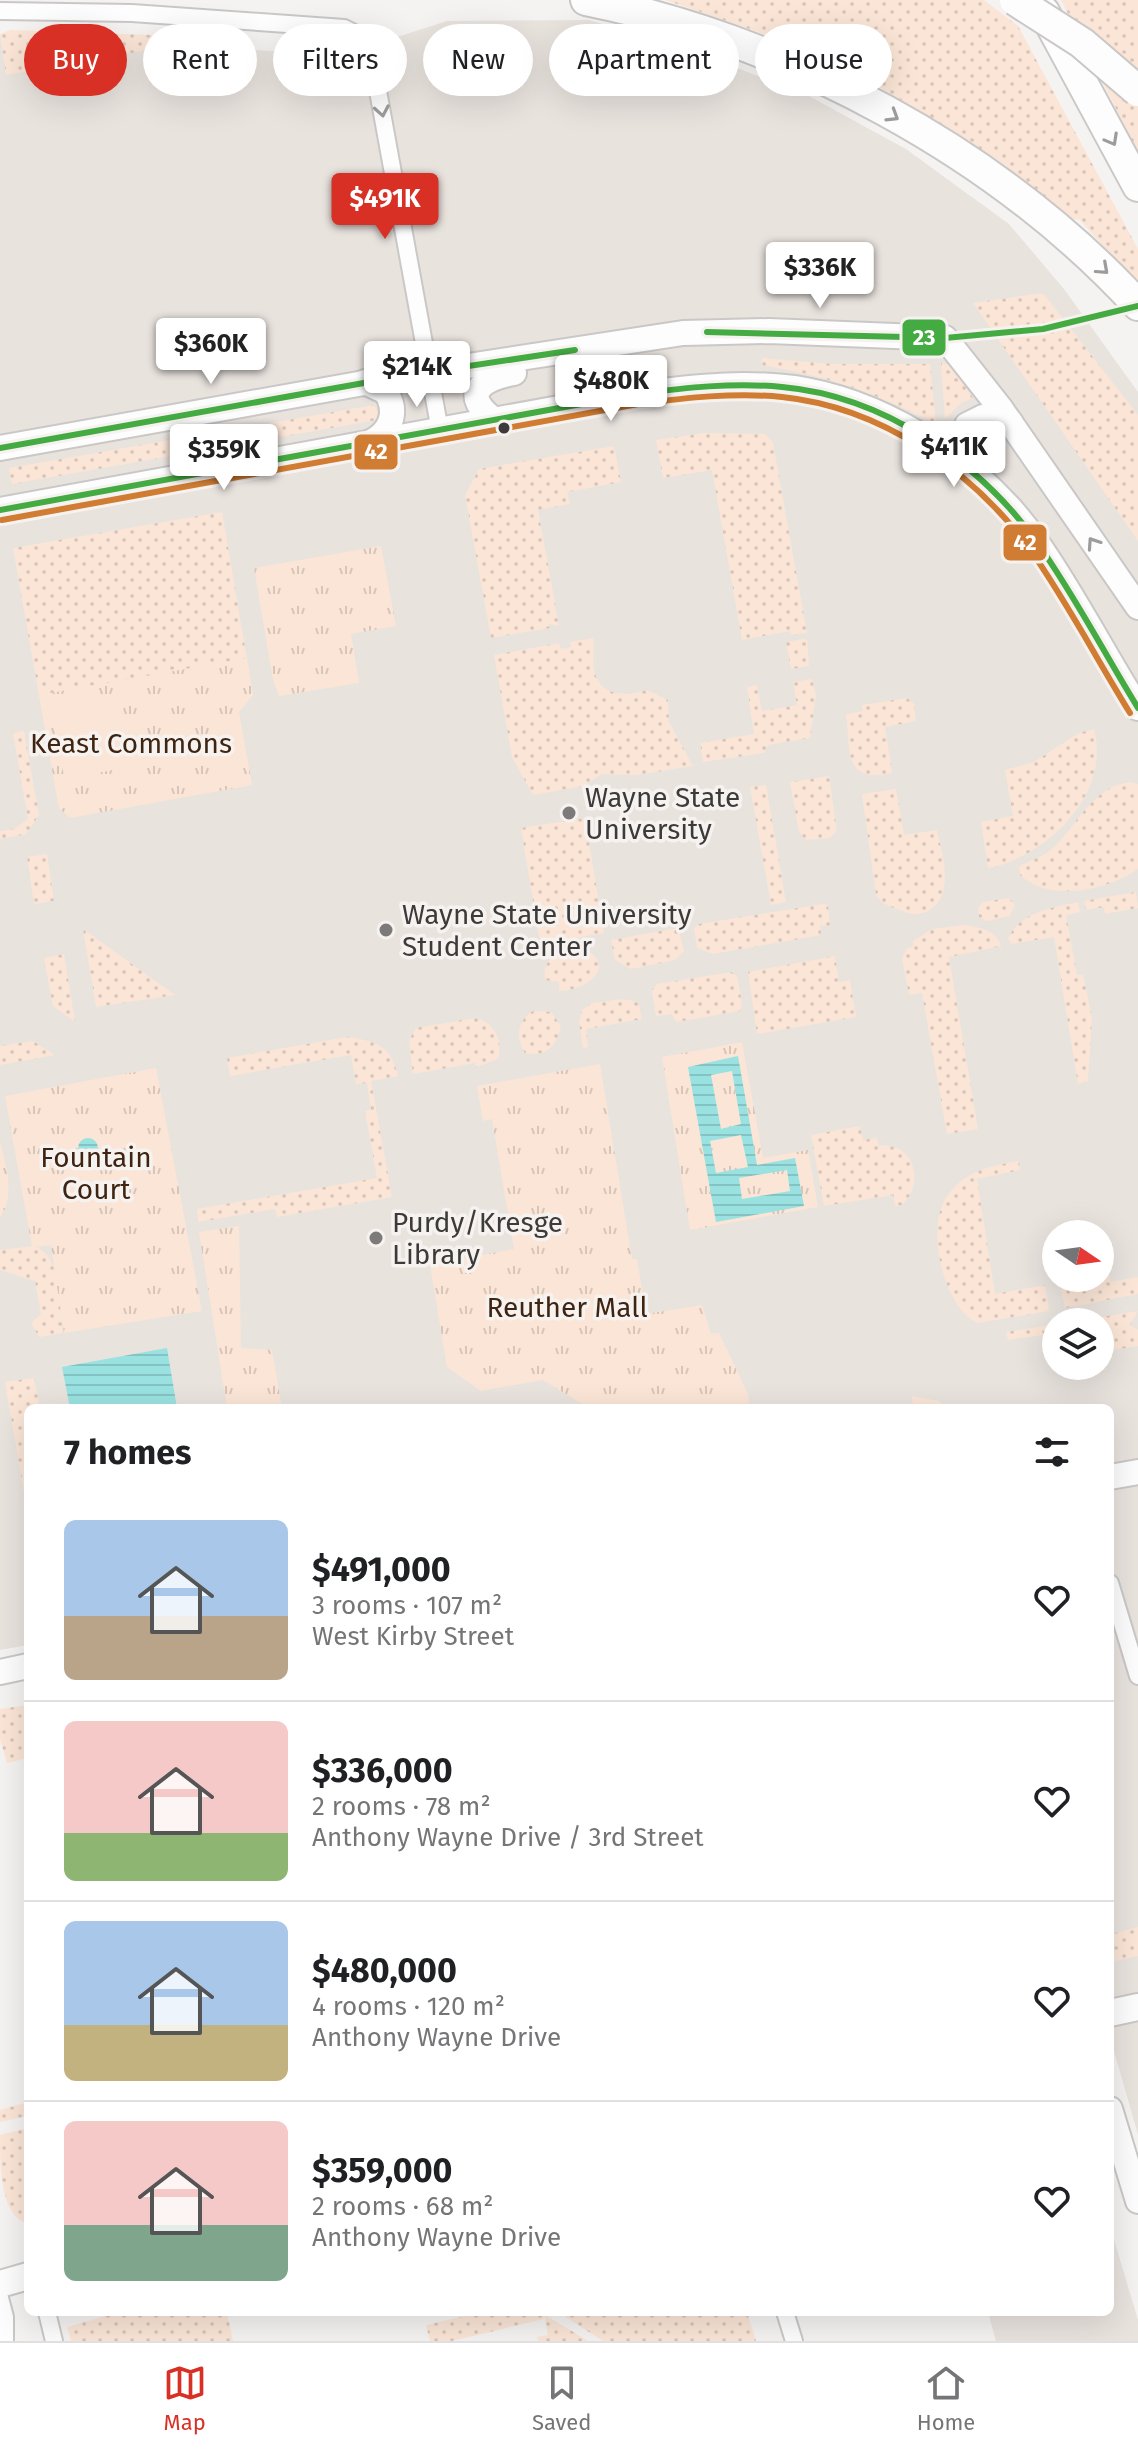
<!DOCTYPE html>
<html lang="en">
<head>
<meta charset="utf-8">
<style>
	body { margin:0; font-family:"Fira Sans",sans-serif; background:#f6f6f6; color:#202124; height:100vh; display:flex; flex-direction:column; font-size:30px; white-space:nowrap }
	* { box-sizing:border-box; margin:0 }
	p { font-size:26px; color:#757577 }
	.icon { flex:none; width:44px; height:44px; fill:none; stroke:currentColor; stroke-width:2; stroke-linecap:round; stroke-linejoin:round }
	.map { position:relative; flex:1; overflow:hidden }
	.details { position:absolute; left:24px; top:1404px; width:1090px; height:912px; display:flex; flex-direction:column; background:#fff; border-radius:12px; box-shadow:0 8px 32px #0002 }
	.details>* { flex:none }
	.banner { position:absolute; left:24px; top:24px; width:1090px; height:72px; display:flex; gap:16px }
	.needle { width:52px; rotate:103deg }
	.fabs { position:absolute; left:1042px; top:1220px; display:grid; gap:16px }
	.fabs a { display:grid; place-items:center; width:72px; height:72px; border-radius:50%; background:#fff; box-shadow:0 8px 32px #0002; font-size:40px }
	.price { position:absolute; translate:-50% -68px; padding:0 18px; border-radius:8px; background:#fff; color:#222; font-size:26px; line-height:52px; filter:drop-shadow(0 2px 4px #0008) }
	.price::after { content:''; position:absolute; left:50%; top:48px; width:24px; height:18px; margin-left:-12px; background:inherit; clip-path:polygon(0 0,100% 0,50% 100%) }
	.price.current { background:#d93025; color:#fff }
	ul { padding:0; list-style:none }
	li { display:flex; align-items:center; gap:24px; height:200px; padding:0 40px }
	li+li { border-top:2px solid #e0e0e0 }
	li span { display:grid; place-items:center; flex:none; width:224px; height:160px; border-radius:12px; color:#555 }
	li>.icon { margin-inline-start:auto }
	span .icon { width:96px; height:96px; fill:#fffc; stroke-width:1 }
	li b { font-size:34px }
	h2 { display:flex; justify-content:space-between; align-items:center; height:96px; padding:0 40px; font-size:34px }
	.chip { padding:0 28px; border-radius:36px; background:#fff; box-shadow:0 8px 32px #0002; font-size:28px; line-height:72px }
	.chip.current { background:#d93025; color:#fff }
	.tab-bar { display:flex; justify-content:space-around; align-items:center; height:112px; border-top:2px solid #e0e0e0; background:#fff; font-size:22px; color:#757577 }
	.tab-bar a { display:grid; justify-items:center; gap:4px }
	.tab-bar .current { color:#d93025 }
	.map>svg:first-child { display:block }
	.built { fill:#e9e3de; fill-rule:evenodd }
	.grass { fill:url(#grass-dots) }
	.park { fill:url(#park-tufts) }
	.pitch { fill:#fae5d6 }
	.water { fill:url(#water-rules); fill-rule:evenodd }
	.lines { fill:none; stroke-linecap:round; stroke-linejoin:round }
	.street-casing { stroke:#cac8c7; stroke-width:20 }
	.secondary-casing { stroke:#cac8c7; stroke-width:28 }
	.primary-casing { stroke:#cac8c7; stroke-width:30 }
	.highway-casing { stroke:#cac8c7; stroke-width:34 }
	.street { stroke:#fefdfd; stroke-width:16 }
	.secondary { stroke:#fefdfd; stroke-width:24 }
	.primary { stroke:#fefdfd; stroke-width:26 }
	.highway { stroke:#fefdfd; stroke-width:30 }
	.highway-bridge-casing { stroke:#cac8c7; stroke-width:34; stroke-linecap:butt }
	.highway-bridge { stroke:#fefdfd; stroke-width:30 }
	.bus-1-casing { stroke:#f6f2f0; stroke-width:12 }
	.bus-2-casing { stroke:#f6f2f0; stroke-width:12 }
	.bus-1 { stroke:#44aa42; stroke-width:6 }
	.bus-2 { stroke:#d07c32; stroke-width:6 }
	.oneway { stroke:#9d9c9c }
	.bus-dot { fill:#3c3b3a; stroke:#f6f2f0; stroke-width:3 }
	.poi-dot { fill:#7d7b7a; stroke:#f6f2f0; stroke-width:3 }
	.labels { text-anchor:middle; stroke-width:7; stroke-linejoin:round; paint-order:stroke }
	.park-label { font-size:28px; fill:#3f2511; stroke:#f6f2f0 }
	.poi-label { font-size:28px; fill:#3c3b3a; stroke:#f6f2f0; text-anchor:start }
	.line-badge { stroke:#f6f2f0; stroke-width:3 }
	.badge-label { font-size:22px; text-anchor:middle; font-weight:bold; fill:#fff }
</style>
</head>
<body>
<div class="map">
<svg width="1138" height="2341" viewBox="0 0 1138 2341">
	<defs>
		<pattern id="grass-dots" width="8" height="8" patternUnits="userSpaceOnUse" patternTransform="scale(2)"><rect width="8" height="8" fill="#fae5d6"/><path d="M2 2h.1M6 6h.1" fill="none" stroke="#d7c5b8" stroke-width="1.8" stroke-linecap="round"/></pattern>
		<pattern id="park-tufts" width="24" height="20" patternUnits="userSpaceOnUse" patternTransform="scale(2)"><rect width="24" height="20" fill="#fae5d6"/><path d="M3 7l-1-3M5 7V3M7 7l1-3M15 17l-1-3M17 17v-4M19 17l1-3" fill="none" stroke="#d7c5b8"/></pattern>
		<pattern id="water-rules" width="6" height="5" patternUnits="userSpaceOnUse" patternTransform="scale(2)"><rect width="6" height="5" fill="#99e2e1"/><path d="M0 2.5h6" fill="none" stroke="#85c3c2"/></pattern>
	</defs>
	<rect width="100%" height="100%" fill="#f5f3f1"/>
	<!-- built -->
	<g class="built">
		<path d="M 589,20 L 691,50 L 809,96 L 906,149 L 1009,224 L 1064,289 L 1138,392 L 1138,2135 L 1110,2037 L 1110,1408 L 28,1408 L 28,1645 L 0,1650 L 0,35 L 341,55 L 447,21 ZM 1056,1234 L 1100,1234 L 1100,1278 L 1056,1278 ZM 1056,1322 L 1100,1322 L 1100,1366 L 1056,1366 Z"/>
		<polygon points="1110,2226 1138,2320 1138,2341 996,2341 988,2312 1110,2312"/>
	</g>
	<!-- grass -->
	<g class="grass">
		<path d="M 665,0 L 984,0 L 1018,26 L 1138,249 L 1138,279 L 1133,280 L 1079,219 L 1070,220 C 1006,173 944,123 874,84 C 809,47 736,24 665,0 Z"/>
		<polygon points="1061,0 1138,0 1138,152"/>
		<polygon points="10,30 182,36 182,44 6,75 0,34"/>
		<polygon points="1043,293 1138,415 1138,541 973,303"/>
		<path d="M 762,358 L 832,364 L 930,364 L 936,424 C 876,393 828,376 761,365 Z"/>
		<polygon points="941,363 951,365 973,398 961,403 945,419"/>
		<polygon points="374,405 379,415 377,420 12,484 9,468"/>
		<polygon points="703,433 765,434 773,443 807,633 791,635 790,631 742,640 712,470 663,478 656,440"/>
		<polygon points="614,446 621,482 567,492 570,504 538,510 559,626 549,624 550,628 491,638 465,495 479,469"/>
		<polygon points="222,512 253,695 138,677 125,679 59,808 13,548"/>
		<path d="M 593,638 C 595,649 592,659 594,670 C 600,697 626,697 647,690 L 668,700 L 669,722 L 693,766 L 637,775 L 602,774 L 583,786 L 533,795 L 512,757 L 494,655 L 559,643 L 561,649 L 571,647 L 570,642 Z"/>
		<polygon points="803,639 807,640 809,666 791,669 786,642"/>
		<polygon points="812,679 816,695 810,738 768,745 764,753 703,762 700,743 754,734 747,687 757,685 762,711 797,705 793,682"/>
		<path d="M 907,698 L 914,704 L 916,721 L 885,727 L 892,773 C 843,783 851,753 846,714 L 863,711 L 862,705 Z"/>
		<path d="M 1094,729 C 1112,793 1047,857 988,868 L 981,822 L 1013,816 L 1005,770 L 1034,762 L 1079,733 Z"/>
		<polygon points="24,731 39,815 26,834 0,839 0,831 14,829 28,819 13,733"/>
		<polygon points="829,776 837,831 830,838 806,840 799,832 790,782"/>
		<path d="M 1131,782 L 1138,784 L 1138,869 C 1109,890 1049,903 1020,875 L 1019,867 C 1029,860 1042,858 1052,849 C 1078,825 1092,786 1131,782 Z"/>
		<polygon points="766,785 786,902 771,905 750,787"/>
		<path d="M 896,789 L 904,835 L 937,830 C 942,855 957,897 926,912 C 918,915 910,915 902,911 C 892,907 882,905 876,895 L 862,794 Z"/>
		<polygon points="585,818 604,933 540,944 521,828"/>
		<polygon points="47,854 54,901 34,904 27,857"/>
		<polygon points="1136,892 1138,908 1105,914 1104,907 1086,910 1084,901"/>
		<polygon points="1009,898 1015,905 1010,916 986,921 979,917 978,908 983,902"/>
		<path d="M 1078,902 L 1080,912 L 1066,915 L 1077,975 L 1083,974 L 1092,1018 L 1088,1081 L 1078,1084 L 1054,937 L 1012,944 L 1008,939 C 1018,913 1054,907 1078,902 Z"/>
		<polygon points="823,904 828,905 830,926 820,925 821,934 816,936 713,954 697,948 694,928 699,924"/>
		<path d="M 964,925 C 978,927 997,930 1001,946 L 949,957 L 978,1129 L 947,1134 L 922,993 L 909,995 L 902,959 L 907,948 L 913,947 L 913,941 L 932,929 Z"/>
		<polygon points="678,928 684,951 675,960 631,969 615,960 611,940"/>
		<polygon points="83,929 175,995 96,1007"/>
		<path d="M 585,949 C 619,968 584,991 559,991 L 559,982 L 545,980 C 541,956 564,947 585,949 Z"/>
		<polygon points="64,954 75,1022 53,1006 44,958"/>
		<polygon points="835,956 839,982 850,980 856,1017 757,1034 748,972"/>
		<polygon points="731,972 737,976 742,1003 740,1011 676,1022 672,1014 656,1016 652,990 657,984"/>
		<polygon points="623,999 638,1002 642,1019 586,1029 588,1047 583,1048 579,1022 582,1010 592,1003"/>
		<path d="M 533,1011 L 551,1012 L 561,1026 C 557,1045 546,1058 525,1053 C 515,1039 517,1020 533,1011 Z"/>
		<path d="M 475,1018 C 495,1022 503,1040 498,1059 L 476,1067 L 475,1063 L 413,1074 L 409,1040 L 416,1028 Z"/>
		<path d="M 347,1037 C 376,1041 391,1045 398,1076 L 371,1081 L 392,1197 L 277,1217 L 275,1209 L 198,1222 L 197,1209 L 377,1178 L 365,1111 L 371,1109 L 367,1083 L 356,1084 L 351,1055 L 230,1076 L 227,1058 Z"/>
		<polygon points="33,1041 55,1055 0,1065 0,1046"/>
		<path d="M 860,1126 L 863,1140 L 877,1138 L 879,1146 C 914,1141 926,1184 902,1205 L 895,1206 L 893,1195 L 824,1206 L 811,1135 Z"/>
		<path d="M 1019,1161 L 1020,1170 L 977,1179 L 995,1294 L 1045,1285 L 1049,1311 L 977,1323 C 943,1306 924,1226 948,1195 C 966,1170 991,1166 1019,1161 Z"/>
		<path d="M 33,1246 C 62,1253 60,1309 63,1333 L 39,1337 L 31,1323 L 41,1314 L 35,1281 L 0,1270 L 0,1250 Z"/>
		<polygon points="1109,1275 1111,1282 1138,1277 1138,1294 1065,1308 1060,1283"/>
		<polygon points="1138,1311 1130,1325 1138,1330 1138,1346 1100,1352 1100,1322 1070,1322"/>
		<polygon points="1056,1324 1056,1343 1051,1344 1053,1361 1048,1362 1043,1335 1008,1340 1006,1332"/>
		<polygon points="34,1378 40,1408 28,1408 28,1516 5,1382"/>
		<polygon points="28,1705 28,1758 7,1763 0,1739 0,1709"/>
		<polygon points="1110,1918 1115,1933 1138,1927 1138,1956 1110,1962"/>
		<polygon points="28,2102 28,2116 0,2122 0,2110"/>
		<path d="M 28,2128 L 28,2223 L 26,2223 C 0,2215 0,2164 0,2135 Z"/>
		<polygon points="119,2312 227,2312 233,2341 71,2341 67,2327"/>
		<polygon points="482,2312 542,2312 544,2319 452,2341 430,2341 426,2325"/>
		<polygon points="558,2312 747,2312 756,2341 603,2341"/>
		<polygon points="544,2314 588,2341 538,2341 537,2337 548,2335"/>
	</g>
	<!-- park -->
	<g class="park">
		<polygon points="381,546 396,626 351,634 359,683 279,696 273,680 254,568"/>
		<polygon points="247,658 253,695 239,712 252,785 70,818 59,808 39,695"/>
		<polygon points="742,1042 763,1158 808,1150 818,1207 690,1230 662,1057"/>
		<polygon points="600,1064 632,1259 637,1259 646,1314 702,1305 711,1334 719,1333 749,1396 748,1408 589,1408 543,1380 481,1391 447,1367 430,1265 514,1249 492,1119 483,1121 477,1086"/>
		<polygon points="156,1068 202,1311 64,1333 51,1245 32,1247 5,1096"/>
		<path d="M 0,1142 C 6,1166 16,1195 0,1218 Z"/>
		<polygon points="239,1226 241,1348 272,1350 282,1408 227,1408 199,1232"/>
		<polygon points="912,1396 939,1401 946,1408 913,1408"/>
	</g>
	<!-- pitch -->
	<polygon class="pitch" points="117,694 131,766 65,780 50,707"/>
	<!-- water -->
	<g class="water">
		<path d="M 738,1056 L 757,1165 L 795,1158 L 804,1206 L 716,1222 L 688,1067 ZM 732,1071 L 741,1124 L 721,1129 L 711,1075 ZM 741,1135 L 748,1167 L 716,1173 L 710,1141 ZM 787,1170 L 790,1191 L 742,1199 L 739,1178 Z"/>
		<circle cx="88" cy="1148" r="10"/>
		<polygon points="167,1348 177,1408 70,1408 62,1367"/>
	</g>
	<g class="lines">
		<defs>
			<g id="street">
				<polyline points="0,11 132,13 344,28 362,37 372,58 440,431"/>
				<polyline points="1110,1583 1138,1676"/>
				<polyline points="0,2298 5,2317 5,2341"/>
				<polyline points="47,2312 54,2341"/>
				<polyline points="785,2312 794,2341"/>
			</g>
			<g id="secondary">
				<path d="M 365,382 L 386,392 C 399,413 390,433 369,443"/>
				<path d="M 496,421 C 458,394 482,379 514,373"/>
				<polyline points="0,448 403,376 683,333 769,331 945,338 1001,409 1138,607"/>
				<polyline points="968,469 960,449 967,425 983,417 1011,423"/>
				<path d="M 0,510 L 636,394 C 692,387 750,380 806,390 C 895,407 985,468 1036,541 C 1074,595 1103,653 1138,708"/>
				<polyline points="1110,1477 1138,1472"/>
				<polyline points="0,1672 28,1666"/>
				<polyline points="1110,2109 1138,2201"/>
			</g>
			<g id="primary">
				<polyline points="1110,2013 1138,2007"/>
				<polyline points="0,2284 28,2276"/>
			</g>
			<g id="highway">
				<path d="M 586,0 C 789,41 997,152 1138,305"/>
				<polyline points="1044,12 1138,186"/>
			</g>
		</defs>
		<!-- street casing -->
		<use href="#street" class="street-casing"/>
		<!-- secondary casing -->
		<use href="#secondary" class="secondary-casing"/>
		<!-- primary casing -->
		<use href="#primary" class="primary-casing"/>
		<!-- highway casing -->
		<use href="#highway" class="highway-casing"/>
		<!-- street -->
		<use href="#street" class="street"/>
		<!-- secondary -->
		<use href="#secondary" class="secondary"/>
		<!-- primary -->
		<use href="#primary" class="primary"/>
		<!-- highway -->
		<use href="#highway" class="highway"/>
		<defs>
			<polyline id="highway-bridge" points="1015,0 1082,43 1138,91"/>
		</defs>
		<!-- highway-bridge casing -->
		<use href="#highway-bridge" class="highway-bridge-casing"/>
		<!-- highway-bridge -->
		<use href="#highway-bridge" class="highway-bridge"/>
		<defs>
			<g id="bus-1">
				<polyline points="707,332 945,338 1043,329 1138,306"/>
				<polyline points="0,448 403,376 575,350"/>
				<path d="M 0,510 L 636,394 C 684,388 733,382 782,387 C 883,396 978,461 1036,541 C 1074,594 1104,653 1138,708"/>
			</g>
			<path id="bus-2" d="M 2,520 L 638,404 C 685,398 734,392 782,397 C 880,407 972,470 1029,548 C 1066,600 1096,658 1130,713"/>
		</defs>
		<!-- bus-1 casing -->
		<use href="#bus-1" class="bus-1-casing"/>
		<!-- bus-2 casing -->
		<use href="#bus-2" class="bus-2-casing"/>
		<!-- bus-1 -->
		<use href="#bus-1" class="bus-1"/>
		<!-- bus-2 -->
		<use href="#bus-2" class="bus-2"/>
	</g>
	<!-- one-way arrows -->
	<defs><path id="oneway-chevron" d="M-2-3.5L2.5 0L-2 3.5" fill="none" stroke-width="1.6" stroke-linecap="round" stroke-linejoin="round" transform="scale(2)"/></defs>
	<g class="oneway">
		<use href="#oneway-chevron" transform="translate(382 111) rotate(80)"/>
		<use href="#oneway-chevron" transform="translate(893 116) rotate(32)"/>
		<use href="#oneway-chevron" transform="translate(1112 140) rotate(61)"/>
		<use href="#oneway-chevron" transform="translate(1103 269) rotate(42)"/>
		<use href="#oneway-chevron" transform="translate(1093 543) rotate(-124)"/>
	</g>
	<!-- markers -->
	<circle class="bus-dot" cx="504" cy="428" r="7"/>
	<g class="poi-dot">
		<circle cx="569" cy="813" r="8"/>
		<circle cx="386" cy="930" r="8"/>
		<circle cx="376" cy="1238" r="8"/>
	</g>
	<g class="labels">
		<!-- park labels -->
		<g class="park-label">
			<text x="131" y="753">Keast Commons</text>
			<text x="96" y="1167">Fountain<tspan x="96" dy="32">Court</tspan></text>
			<text x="567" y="1317">Reuther Mall</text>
		</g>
		<!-- poi labels -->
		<g class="poi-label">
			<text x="585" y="807">Wayne State<tspan x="585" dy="32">University</tspan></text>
			<text x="402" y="924">Wayne State University<tspan x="402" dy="32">Student Center</tspan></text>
			<text x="392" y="1232">Purdy/Kresge<tspan x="392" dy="32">Library</tspan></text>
		</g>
	</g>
	<g class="line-badge">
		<rect x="901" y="318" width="46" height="39" rx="8" fill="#44aa42"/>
		<rect x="353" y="433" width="46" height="38" rx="8" fill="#d07c32"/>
		<rect x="1002" y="523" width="46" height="39" rx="8" fill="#d07c32"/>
	</g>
	<g class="badge-label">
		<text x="924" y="345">23</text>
		<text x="376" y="459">42</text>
		<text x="1025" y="550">42</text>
	</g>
</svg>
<div class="fabs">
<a><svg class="needle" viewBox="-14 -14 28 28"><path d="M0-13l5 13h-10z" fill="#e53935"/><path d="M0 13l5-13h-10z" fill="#757577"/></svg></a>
<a><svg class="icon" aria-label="layers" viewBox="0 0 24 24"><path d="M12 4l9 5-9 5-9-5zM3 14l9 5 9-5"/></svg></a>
</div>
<b class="price current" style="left:385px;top:241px">$491K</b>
<b class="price" style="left:820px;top:310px">$336K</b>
<b class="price" style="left:211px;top:386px">$360K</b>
<b class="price" style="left:417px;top:409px">$214K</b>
<b class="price" style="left:611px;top:423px">$480K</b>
<b class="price" style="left:954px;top:489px">$411K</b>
<b class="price" style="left:224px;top:492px">$359K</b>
<div class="banner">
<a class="chip current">Buy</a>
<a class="chip">Rent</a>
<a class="chip">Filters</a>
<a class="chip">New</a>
<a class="chip">Apartment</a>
<a class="chip">House</a>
</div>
<section class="details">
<h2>7 homes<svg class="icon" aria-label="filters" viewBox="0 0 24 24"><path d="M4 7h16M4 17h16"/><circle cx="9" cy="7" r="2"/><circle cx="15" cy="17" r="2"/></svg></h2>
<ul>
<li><span style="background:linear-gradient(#a9c7e8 60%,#b9a48a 0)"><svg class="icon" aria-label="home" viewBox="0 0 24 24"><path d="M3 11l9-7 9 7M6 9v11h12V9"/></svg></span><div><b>$491,000</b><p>3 rooms · 107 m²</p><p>West Kirby Street</p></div><svg class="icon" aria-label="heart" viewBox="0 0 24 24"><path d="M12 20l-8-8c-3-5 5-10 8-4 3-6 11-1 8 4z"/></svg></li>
<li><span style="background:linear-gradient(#f6c9c9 70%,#8fb573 0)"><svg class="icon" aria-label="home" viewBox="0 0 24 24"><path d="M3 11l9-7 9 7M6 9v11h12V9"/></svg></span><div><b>$336,000</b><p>2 rooms · 78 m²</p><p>Anthony Wayne Drive / 3rd Street</p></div><svg class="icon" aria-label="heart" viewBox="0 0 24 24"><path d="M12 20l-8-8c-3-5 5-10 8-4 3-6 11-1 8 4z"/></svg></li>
<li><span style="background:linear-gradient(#a9c7e8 65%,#c2b280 0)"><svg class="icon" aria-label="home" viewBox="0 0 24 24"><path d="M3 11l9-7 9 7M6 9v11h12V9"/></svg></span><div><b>$480,000</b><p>4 rooms · 120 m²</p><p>Anthony Wayne Drive</p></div><svg class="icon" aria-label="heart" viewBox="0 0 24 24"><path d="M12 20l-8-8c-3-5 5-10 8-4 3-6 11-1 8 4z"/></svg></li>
<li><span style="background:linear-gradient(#f6c9c9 65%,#7fa58c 0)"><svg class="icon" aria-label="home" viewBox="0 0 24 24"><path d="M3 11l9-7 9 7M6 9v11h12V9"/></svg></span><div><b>$359,000</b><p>2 rooms · 68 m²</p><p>Anthony Wayne Drive</p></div><svg class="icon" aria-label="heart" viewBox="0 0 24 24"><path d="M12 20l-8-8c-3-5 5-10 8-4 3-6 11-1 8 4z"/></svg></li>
</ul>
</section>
</div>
<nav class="tab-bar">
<a class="current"><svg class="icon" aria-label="map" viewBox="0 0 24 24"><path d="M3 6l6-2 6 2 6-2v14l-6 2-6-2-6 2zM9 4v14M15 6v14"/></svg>Map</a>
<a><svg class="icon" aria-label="saved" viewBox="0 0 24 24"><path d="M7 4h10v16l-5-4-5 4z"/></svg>Saved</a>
<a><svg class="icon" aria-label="home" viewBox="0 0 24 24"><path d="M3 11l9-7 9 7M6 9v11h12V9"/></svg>Home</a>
</nav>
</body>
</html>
